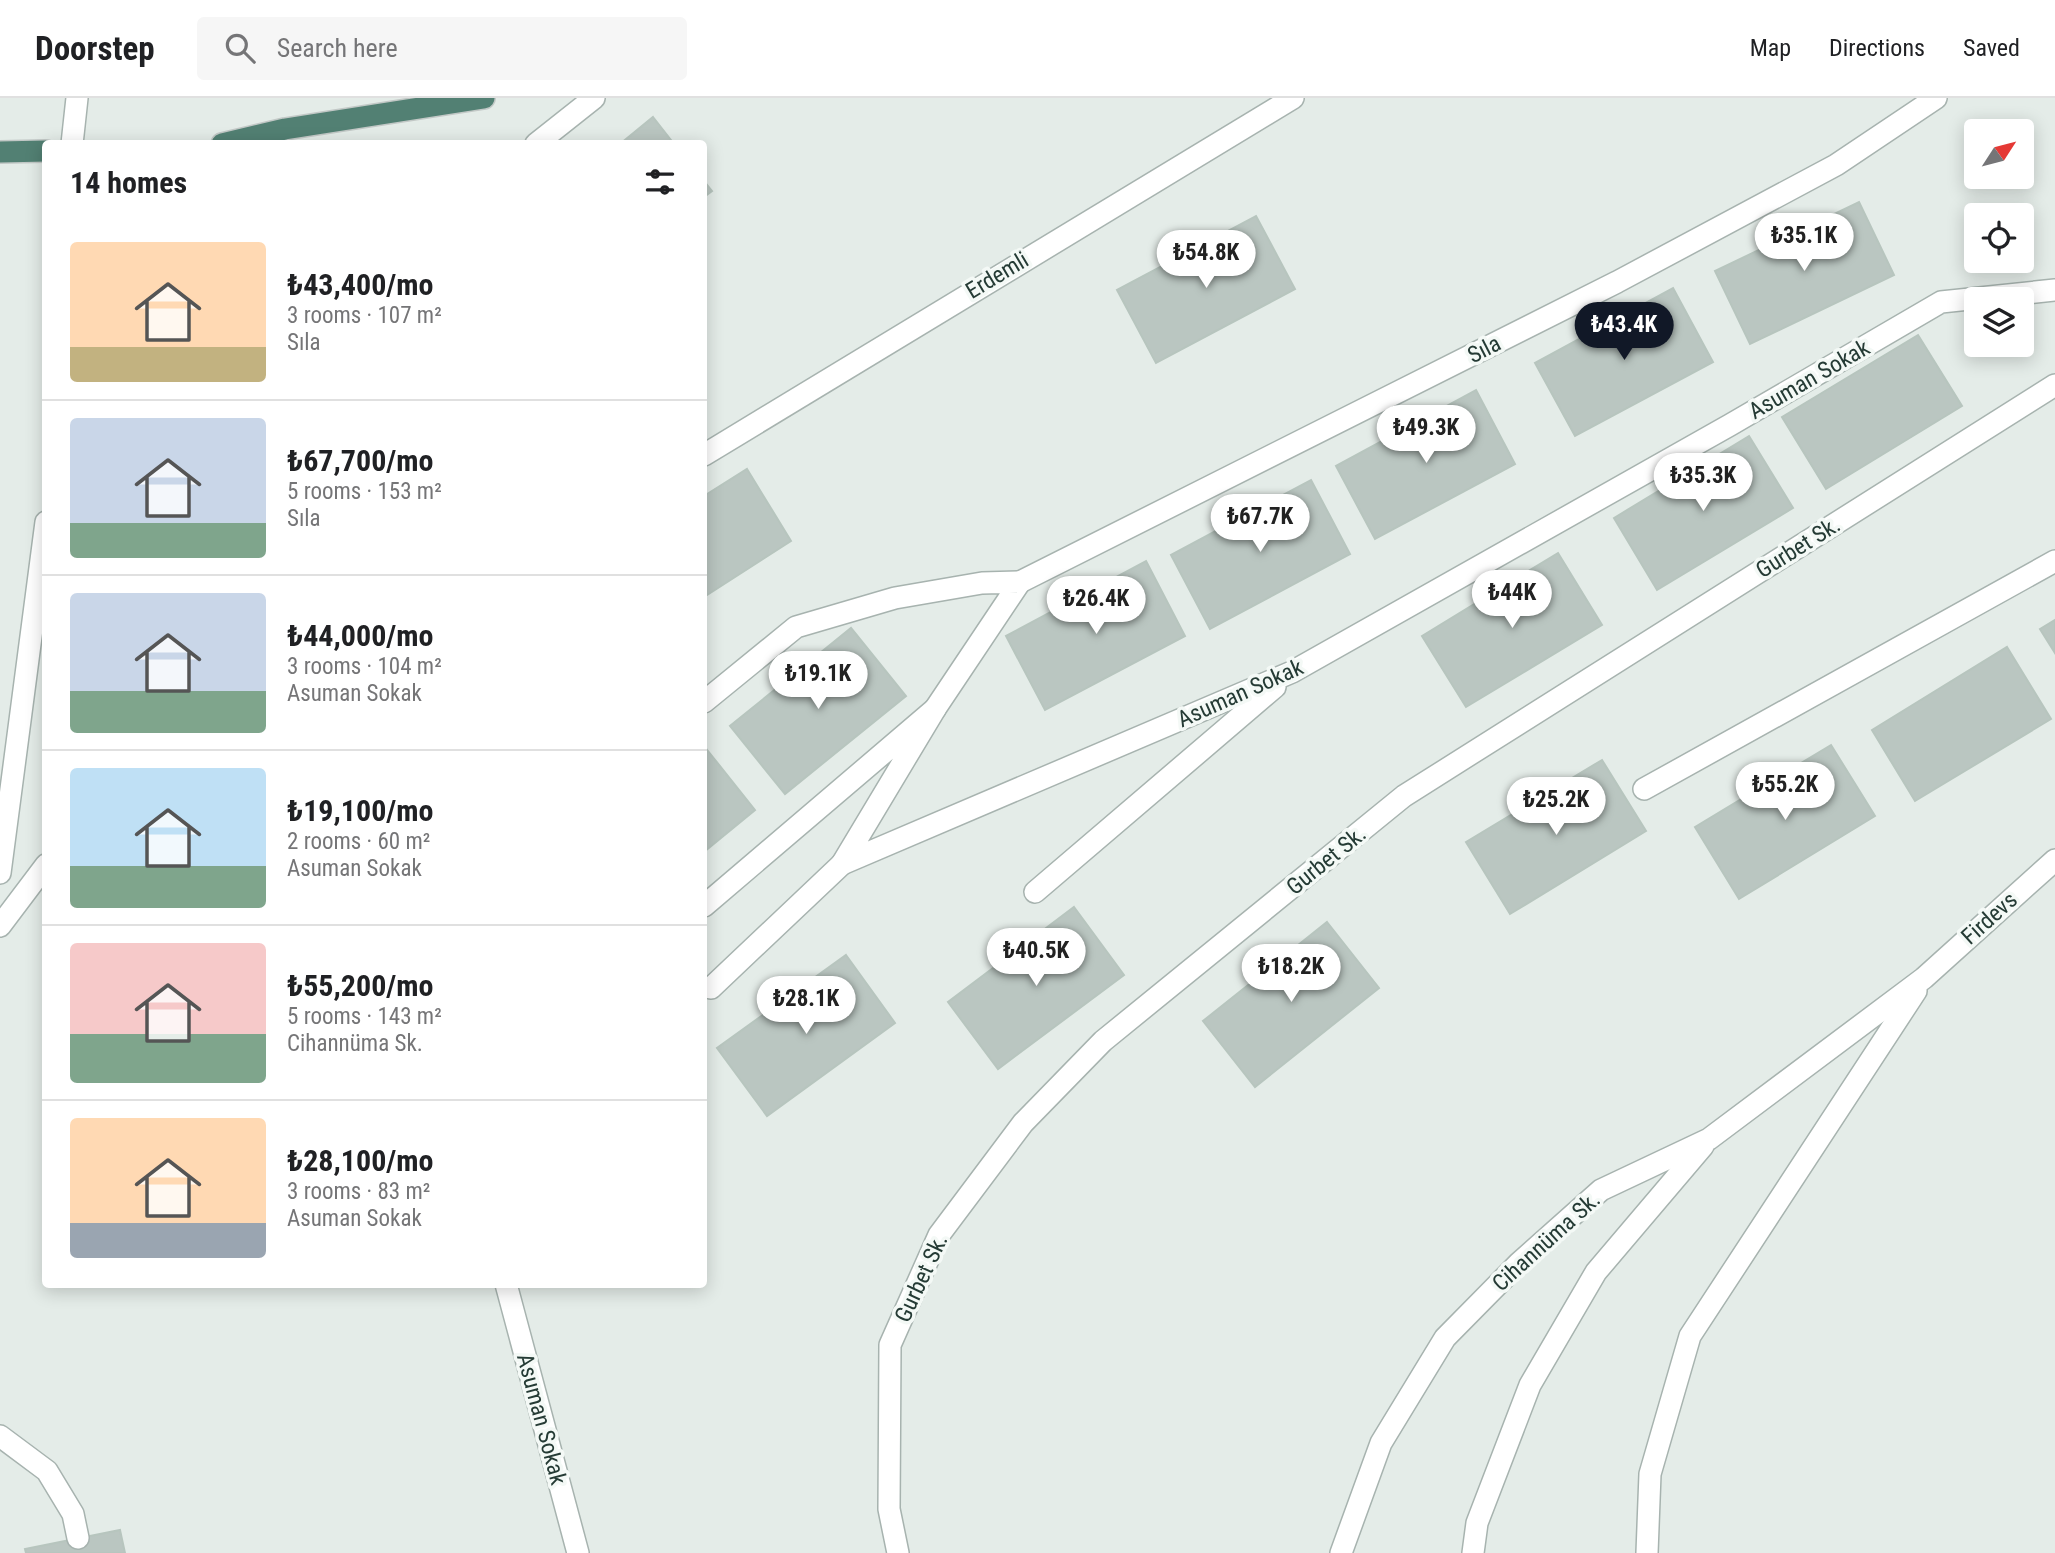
<!DOCTYPE html>
<html lang="en">
<head>
<meta charset="utf-8">
<style>
	body { margin:0; font-family:"Roboto Condensed",sans-serif; background:#f6f6f6; color:#202124; height:100vh; display:flex; flex-direction:column; font-size:26px; white-space:nowrap }
	* { box-sizing:border-box; margin:0 }
	p { font-size:23px; color:#757577 }
	.icon { flex:none; width:38px; height:38px; fill:none; stroke:currentColor; stroke-width:2; stroke-linecap:round; stroke-linejoin:round }
	.map { position:relative; flex:1; overflow:hidden }
	.details { position:absolute; left:42px; top:42px; width:665px; height:1148px; display:flex; flex-direction:column; background:#fff; border-radius:7px; box-shadow:0 4px 18px #0003 }
	.details>* { flex:none }
	.needle { width:46px; rotate:54deg }
	.fabs { position:absolute; left:1964px; top:21px; display:grid; gap:14px }
	.fabs a { display:grid; place-items:center; width:70px; height:70px; border-radius:7px; background:#fff; box-shadow:0 4px 18px #0003; font-size:35px }
	.price { position:absolute; translate:-50% -60px; padding:0 16px; border-radius:24px; background:#fff; color:#222; font-size:23px; line-height:46px; filter:drop-shadow(0 2px 4px #0008) }
	.price::after { content:''; position:absolute; left:50%; top:42px; width:21px; height:16px; margin-left:-10px; background:inherit; clip-path:polygon(0 0,100% 0,50% 100%) }
	.price.current { background:#111827; color:#fff }
	ul { padding:0; list-style:none }
	li { display:flex; align-items:center; gap:21px; height:175px; padding:0 28px }
	li+li { border-top:2px solid #e0e0e0 }
	li span { display:grid; place-items:center; flex:none; width:196px; height:140px; border-radius:7px; color:#555 }
	li>.icon { margin-inline-start:auto }
	span .icon { width:84px; height:84px; fill:#fffc; stroke-width:1 }
	li b { font-size:30px }
	h2 { display:flex; justify-content:space-between; align-items:center; height:84px; padding:0 28px; font-size:30px }
	header { display:flex; align-items:center; gap:42px; box-sizing:border-box; height:98px; padding:0 35px; background:#fff; border-bottom:2px solid #e0e0e0 }
	header strong { font-size:33px }
	nav { display:flex; gap:38px; margin-inline-start:auto; font-size:24px }
	.search { width:490px; height:63px; background:#f6f6f6; display:flex; align-items:center; gap:18px; box-sizing:border-box; padding:0 24px; border-radius:7px; color:#757577; font-size:26px }
	.map>svg:first-child { display:block }
	.building { fill:#bac6c1; stroke:#b7c5be; stroke-width:2 }
	.lines { fill:none; stroke-linecap:round; stroke-linejoin:round }
	.service-casing { stroke:#a7b3af; stroke-width:24 }
	.minor-casing { stroke:#a7b3af; stroke-width:24 }
	.trunk-casing { stroke:#c2c8c6; stroke-width:24 }
	.service { stroke:#fff; stroke-width:21 }
	.minor { stroke:#fff; stroke-width:21 }
	.trunk { stroke:#528073; stroke-width:21 }
	.labels { text-anchor:middle; stroke-width:7; stroke-linejoin:round; paint-order:stroke }
	.street-label { font-size:23px; fill:#253b35; stroke:#f4f9f6 }
</style>
</head>
<body>
<header>
<strong>Doorstep</strong>
<div class="search"><svg class="icon" aria-label="search" viewBox="0 0 24 24"><circle cx="10" cy="10" r="6"/><path d="M15 15l6 6"/></svg>Search here</div>
<nav><a>Map</a><a>Directions</a><a>Saved</a></nav>
</header>
<div class="map">
<svg width="2055" height="1455" viewBox="0 0 2055 1455">
	<rect width="100%" height="100%" fill="#e4ece8"/>
	<!-- building -->
	<g class="building">
		<polygon points="653,19 674,46 620,46"/>
		<polygon points="704,83 712,93 704,99"/>
		<polygon points="1859,104 1894,177 1750,246 1715,173"/>
		<polygon points="1256,118 1295,191 1156,265 1117,192"/>
		<polygon points="1673,190 1713,264 1575,338 1535,265"/>
		<polygon points="1918,237 1962,308 1826,391 1782,319"/>
		<polygon points="1476,292 1515,366 1375,441 1336,368"/>
		<polygon points="1749,338 1793,410 1657,492 1614,420"/>
		<polygon points="747,371 791,443 704,499 704,398"/>
		<polygon points="1311,382 1350,456 1210,531 1171,457"/>
		<polygon points="1558,455 1602,527 1466,609 1422,538"/>
		<polygon points="1146,463 1185,538 1045,612 1006,538"/>
		<polygon points="2055,522 2055,555 2040,531"/>
		<polygon points="851,530 906,598 785,696 730,628"/>
		<polygon points="2007,549 2051,621 1915,703 1872,632"/>
		<polygon points="1831,647 1875,718 1739,801 1695,729"/>
		<polygon points="704,648 755,712 704,754"/>
		<polygon points="1602,662 1646,733 1510,816 1466,744"/>
		<polygon points="1074,809 1124,877 998,971 948,904"/>
		<polygon points="1327,824 1379,890 1255,989 1203,923"/>
		<polygon points="846,857 895,925 767,1018 717,950"/>
		<polygon points="120,1432 125,1455 26,1455 25,1451"/>
	</g>
	<g class="lines">
		<defs>
			<polyline id="service" points="0,1338 47,1373 73,1416 78,1440"/>
			<g id="minor">
				<polyline points="72,46 77,0"/>
				<polyline points="536,46 594,0"/>
				<polyline points="704,357 1293,0"/>
				<polyline points="1020,484 1617,184 1836,67 1936,0"/>
				<polyline points="704,604 796,529 895,500 982,485 1020,484 935,611"/>
				<polyline points="1644,691 2055,463"/>
				<polyline points="0,775 46,424"/>
				<polyline points="1035,794 1275,589"/>
				<polyline points="704,808 935,611 842,766 1292,574 1730,327 1941,204 2055,192"/>
				<polyline points="0,828 46,767"/>
				<polyline points="711,890 842,766"/>
				<polyline points="506,1186 578,1455"/>
				<polyline points="898,1455 889,1411 890,1247 939,1137 1023,1025 1103,943 1404,698 2055,287"/>
				<polyline points="1341,1455 1381,1345 1445,1240 1519,1165 1601,1092 1709,1041 1924,880 2055,762"/>
				<polyline points="1473,1455 1477,1425 1530,1287 1596,1174 1703,1048"/>
				<polyline points="1647,1455 1650,1376 1690,1238 1916,893"/>
			</g>
			<g id="trunk">
				<polyline points="222,46 285,31 484,0"/>
				<polyline points="0,54 46,53"/>
			</g>
		</defs>
		<!-- service casing -->
		<use href="#service" class="service-casing"/>
		<!-- minor casing -->
		<use href="#minor" class="minor-casing"/>
		<!-- trunk casing -->
		<use href="#trunk" class="trunk-casing"/>
		<!-- service -->
		<use href="#service" class="service"/>
		<!-- minor -->
		<use href="#minor" class="minor"/>
		<!-- trunk -->
		<use href="#trunk" class="trunk"/>
	</g>
	<g class="labels">
		<!-- street labels -->
		<g class="street-label">
			<text transform="translate(997 177) rotate(-31)" y="8">Erdemli</text>
			<text transform="translate(1484 251) rotate(-27)" y="8">Sıla</text>
			<text transform="translate(1809 281) rotate(-30)" y="8">Asuman Sokak</text>
			<text transform="translate(1798 449) rotate(-32)" y="8">Gurbet Sk.</text>
			<text transform="translate(1240 595) rotate(-24)" y="8">Asuman Sokak</text>
			<text transform="translate(1326 762) rotate(-39)" y="8">Gurbet Sk.</text>
			<text transform="translate(1989 820) rotate(-42)" y="8">Firdevs</text>
			<text transform="translate(1546 1143) rotate(-42)" y="8">Cihannüma Sk.</text>
			<text transform="translate(921 1180) rotate(-65)" y="8">Gurbet Sk.</text>
			<text transform="translate(542 1321) rotate(75)" y="8">Asuman Sokak</text>
		</g>
	</g>
</svg>
<div class="fabs">
<a><svg class="needle" viewBox="-14 -14 28 28"><path d="M0-13l5 13h-10z" fill="#e53935"/><path d="M0 13l5-13h-10z" fill="#757577"/></svg></a>
<a><svg class="icon" aria-label="locate" viewBox="0 0 24 24"><circle cx="12" cy="12" r="6"/><path d="M12 2v4M12 18v4M2 12h4M18 12h4"/></svg></a>
<a><svg class="icon" aria-label="layers" viewBox="0 0 24 24"><path d="M12 4l9 5-9 5-9-5zM3 14l9 5 9-5"/></svg></a>
</div>
<b class="price" style="left:1804px;top:175px">₺35.1K</b>
<b class="price" style="left:1206px;top:192px">₺54.8K</b>
<b class="price current" style="left:1624px;top:264px">₺43.4K</b>
<b class="price" style="left:1426px;top:367px">₺49.3K</b>
<b class="price" style="left:1703px;top:415px">₺35.3K</b>
<b class="price" style="left:1260px;top:456px">₺67.7K</b>
<b class="price" style="left:1512px;top:532px">₺44K</b>
<b class="price" style="left:1096px;top:538px">₺26.4K</b>
<b class="price" style="left:818px;top:613px">₺19.1K</b>
<b class="price" style="left:1785px;top:724px">₺55.2K</b>
<b class="price" style="left:1556px;top:739px">₺25.2K</b>
<b class="price" style="left:1036px;top:890px">₺40.5K</b>
<b class="price" style="left:1291px;top:906px">₺18.2K</b>
<b class="price" style="left:806px;top:938px">₺28.1K</b>
<section class="details">
<h2>14 homes<svg class="icon" aria-label="filters" viewBox="0 0 24 24"><path d="M4 7h16M4 17h16"/><circle cx="9" cy="7" r="2"/><circle cx="15" cy="17" r="2"/></svg></h2>
<ul>
<li><span style="background:linear-gradient(#ffd9b3 75%,#c2b280 0)"><svg class="icon" aria-label="home" viewBox="0 0 24 24"><path d="M3 11l9-7 9 7M6 9v11h12V9"/></svg></span><div><b>₺43,400/mo</b><p>3 rooms · 107 m²</p><p>Sıla</p></div></li>
<li><span style="background:linear-gradient(#c9d6e8 75%,#7fa58c 0)"><svg class="icon" aria-label="home" viewBox="0 0 24 24"><path d="M3 11l9-7 9 7M6 9v11h12V9"/></svg></span><div><b>₺67,700/mo</b><p>5 rooms · 153 m²</p><p>Sıla</p></div></li>
<li><span style="background:linear-gradient(#c9d6e8 70%,#7fa58c 0)"><svg class="icon" aria-label="home" viewBox="0 0 24 24"><path d="M3 11l9-7 9 7M6 9v11h12V9"/></svg></span><div><b>₺44,000/mo</b><p>3 rooms · 104 m²</p><p>Asuman Sokak</p></div></li>
<li><span style="background:linear-gradient(#bfe0f5 70%,#7fa58c 0)"><svg class="icon" aria-label="home" viewBox="0 0 24 24"><path d="M3 11l9-7 9 7M6 9v11h12V9"/></svg></span><div><b>₺19,100/mo</b><p>2 rooms · 60 m²</p><p>Asuman Sokak</p></div></li>
<li><span style="background:linear-gradient(#f6c9c9 65%,#7fa58c 0)"><svg class="icon" aria-label="home" viewBox="0 0 24 24"><path d="M3 11l9-7 9 7M6 9v11h12V9"/></svg></span><div><b>₺55,200/mo</b><p>5 rooms · 143 m²</p><p>Cihannüma Sk.</p></div></li>
<li><span style="background:linear-gradient(#ffd9b3 75%,#9aa5b1 0)"><svg class="icon" aria-label="home" viewBox="0 0 24 24"><path d="M3 11l9-7 9 7M6 9v11h12V9"/></svg></span><div><b>₺28,100/mo</b><p>3 rooms · 83 m²</p><p>Asuman Sokak</p></div></li>
</ul>
</section>
</div>
</body>
</html>
